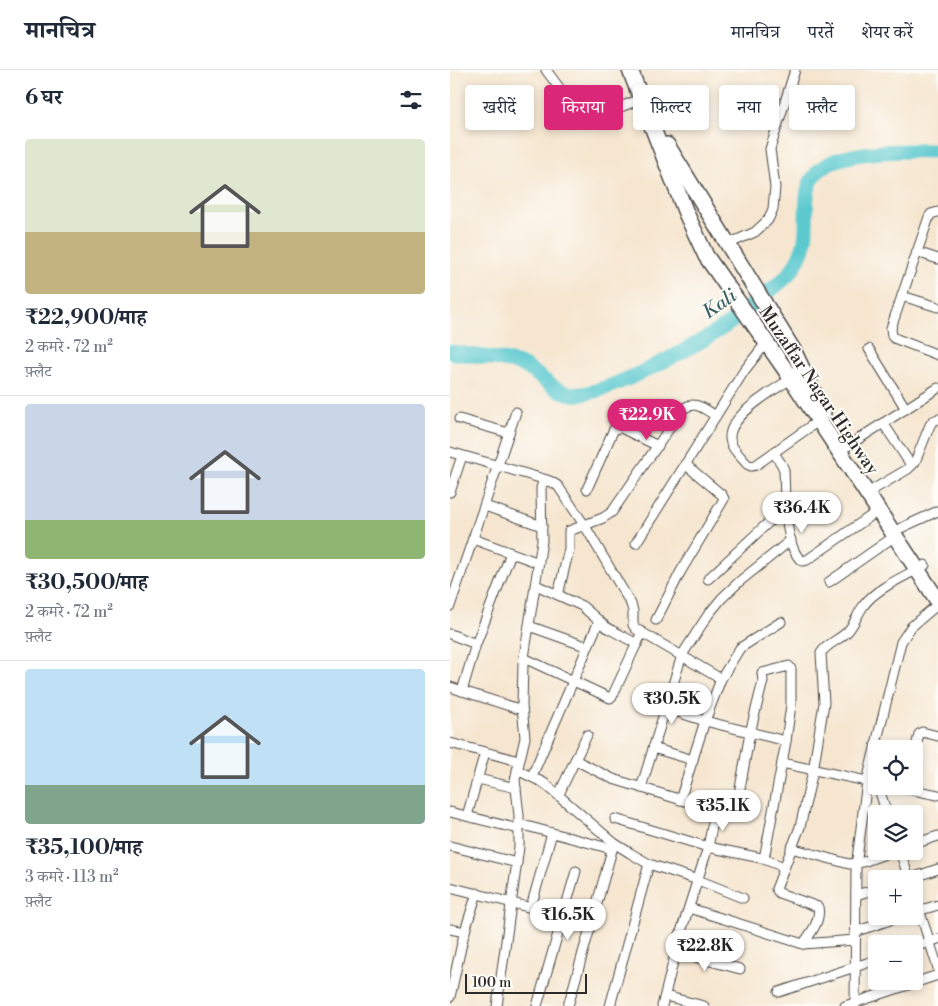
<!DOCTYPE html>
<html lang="hi">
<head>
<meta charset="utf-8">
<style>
	body { margin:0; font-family:"Libre Bodoni","Noto Serif Devanagari",serif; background:#f2f2f3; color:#1f2937; height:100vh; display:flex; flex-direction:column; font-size:19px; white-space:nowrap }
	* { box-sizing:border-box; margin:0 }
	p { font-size:16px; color:#747a83 }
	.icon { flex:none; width:28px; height:28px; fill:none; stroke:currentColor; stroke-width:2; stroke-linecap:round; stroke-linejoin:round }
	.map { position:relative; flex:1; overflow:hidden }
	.details { display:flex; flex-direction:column; background:#fff; width:450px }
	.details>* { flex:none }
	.hud { position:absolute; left:15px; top:15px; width:398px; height:45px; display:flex; gap:10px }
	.controls { position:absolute; left:418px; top:670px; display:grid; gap:10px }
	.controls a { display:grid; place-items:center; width:55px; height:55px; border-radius:5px; background:#fff; box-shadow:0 2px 8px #0003; font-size:25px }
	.scale { position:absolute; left:15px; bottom:12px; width:122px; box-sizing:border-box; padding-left:5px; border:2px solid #2b2b2b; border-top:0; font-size:14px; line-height:18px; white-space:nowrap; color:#2b2b2b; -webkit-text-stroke:4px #fdfcf7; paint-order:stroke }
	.price { position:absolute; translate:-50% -42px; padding:0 11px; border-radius:18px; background:#fff; color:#222; font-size:16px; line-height:32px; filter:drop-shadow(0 1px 2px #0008) }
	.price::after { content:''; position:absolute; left:50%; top:30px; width:15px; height:11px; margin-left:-8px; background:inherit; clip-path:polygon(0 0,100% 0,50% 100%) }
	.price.current { background:#db2777; color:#fff }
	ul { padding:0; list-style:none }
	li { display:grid; align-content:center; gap:10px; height:265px; padding:0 25px }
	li+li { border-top:1px solid #e0e1e3 }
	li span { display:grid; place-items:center; height:155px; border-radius:5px; color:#555 }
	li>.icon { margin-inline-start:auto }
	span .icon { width:90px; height:90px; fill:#fffc; stroke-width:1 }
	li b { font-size:21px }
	h2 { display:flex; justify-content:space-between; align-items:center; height:60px; padding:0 25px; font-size:21px }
	.tag { padding:0 18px; border-radius:5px; background:#fff; box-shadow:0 2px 8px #0003; font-size:18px; line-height:45px }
	.tag.current { background:#db2777; color:#fff }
	header { display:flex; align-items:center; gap:30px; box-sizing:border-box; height:70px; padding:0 25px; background:#fff; border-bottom:1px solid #e0e1e3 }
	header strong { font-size:24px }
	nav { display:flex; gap:28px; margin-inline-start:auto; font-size:18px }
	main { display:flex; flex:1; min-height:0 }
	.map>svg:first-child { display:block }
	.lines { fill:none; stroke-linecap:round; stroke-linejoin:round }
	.river { stroke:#5cc9cf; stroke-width:15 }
	.street-casing { stroke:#494744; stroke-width:11 }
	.primary-casing { stroke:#494744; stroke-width:18 }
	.street { stroke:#fff; stroke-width:9 }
	.primary { stroke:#fff; stroke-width:15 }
	.labels { text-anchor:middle; stroke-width:4; stroke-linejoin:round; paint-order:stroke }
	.street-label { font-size:18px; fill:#2b2b2b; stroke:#fdfcf7 }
	.water-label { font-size:19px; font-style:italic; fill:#3c6264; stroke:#fdfcf7 }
</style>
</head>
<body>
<header>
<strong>मानचित्र</strong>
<nav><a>मानचित्र</a><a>परतें</a><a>शेयर करें</a></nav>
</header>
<main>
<section class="details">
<h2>6 घर<svg class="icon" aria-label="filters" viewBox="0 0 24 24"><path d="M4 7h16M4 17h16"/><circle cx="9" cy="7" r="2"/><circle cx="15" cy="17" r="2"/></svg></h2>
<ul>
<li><span style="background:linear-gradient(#dfe7d0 60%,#c2b280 0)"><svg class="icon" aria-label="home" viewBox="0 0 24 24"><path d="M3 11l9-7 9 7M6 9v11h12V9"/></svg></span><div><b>₹22,900/माह</b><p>2 कमरे · 72 m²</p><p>फ़्लैट</p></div></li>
<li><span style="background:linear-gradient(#c9d6e8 75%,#8fb573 0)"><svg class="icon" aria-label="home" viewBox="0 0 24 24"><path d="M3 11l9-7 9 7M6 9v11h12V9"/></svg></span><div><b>₹30,500/माह</b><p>2 कमरे · 72 m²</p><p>फ़्लैट</p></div></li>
<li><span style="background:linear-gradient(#bfe0f5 75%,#7fa58c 0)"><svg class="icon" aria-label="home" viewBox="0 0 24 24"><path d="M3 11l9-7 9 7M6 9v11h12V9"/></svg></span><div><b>₹35,100/माह</b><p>3 कमरे · 113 m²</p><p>फ़्लैट</p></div></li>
</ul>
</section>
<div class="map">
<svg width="488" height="936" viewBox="0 0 488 936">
	<rect width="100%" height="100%" fill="#fdfcf7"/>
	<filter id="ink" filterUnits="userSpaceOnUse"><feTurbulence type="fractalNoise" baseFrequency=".02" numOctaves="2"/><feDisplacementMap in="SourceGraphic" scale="10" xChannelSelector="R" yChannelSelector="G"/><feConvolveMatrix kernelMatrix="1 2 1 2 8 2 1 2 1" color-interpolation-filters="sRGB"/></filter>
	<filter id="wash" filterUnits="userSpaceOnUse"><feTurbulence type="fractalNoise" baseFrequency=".0096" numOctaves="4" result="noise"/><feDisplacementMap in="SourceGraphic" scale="20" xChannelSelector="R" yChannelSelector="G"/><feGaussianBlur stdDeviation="1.12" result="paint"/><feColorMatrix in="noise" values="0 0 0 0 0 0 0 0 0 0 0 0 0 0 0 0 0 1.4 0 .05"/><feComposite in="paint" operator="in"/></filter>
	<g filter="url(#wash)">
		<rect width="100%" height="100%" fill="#f6e6d0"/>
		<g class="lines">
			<!-- river -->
			<path class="river" d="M 0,282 C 17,285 61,289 74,296 C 91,305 103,322 123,324 C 153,328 250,273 277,255 C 288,247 299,237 310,229 C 318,222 328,215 336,207 C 342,202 347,192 350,185 C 365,157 344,118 373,97 C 397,80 459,80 488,81"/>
		</g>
	</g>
	<g filter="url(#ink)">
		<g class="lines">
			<defs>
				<g id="street">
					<polyline points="96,0 128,43 136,49 142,48 191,29"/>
					<polyline points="488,142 481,144 479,147 441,258 442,266 444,268 488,285"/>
					<polyline points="278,174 305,162 318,150 323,139 325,117 320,79 345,0"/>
					<polyline points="467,182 488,189"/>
					<polyline points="452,226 488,237"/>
					<polyline points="419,279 456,339"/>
					<path d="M 341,309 C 325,319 272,349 281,373 C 283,380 292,388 297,394 L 301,396 L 306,395 L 368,351"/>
					<polyline points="9,349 59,363"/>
					<polyline points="433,353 461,395"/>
					<polyline points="396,377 488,318"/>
					<polyline points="0,382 97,410"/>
					<path d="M 324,383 L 332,395 L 334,400 C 335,422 334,478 352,491 L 357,490 L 428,441"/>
					<polyline points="137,419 164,359 171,358 208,376"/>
					<polyline points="424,419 458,399 465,392 480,355 483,351 488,349"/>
					<polyline points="0,422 12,386"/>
					<polyline points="35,436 92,456"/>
					<polyline points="451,458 488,441"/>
					<polyline points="23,469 89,493"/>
					<polyline points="186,473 294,301 316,273"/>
					<polyline points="258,509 336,436"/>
					<polyline points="379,512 445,466"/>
					<polyline points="86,515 132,536 156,557 187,574"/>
					<path d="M 108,525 L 119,479 L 119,461 L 153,448 L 162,442 L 232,340 C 244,329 254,339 266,346"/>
					<polyline points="0,536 66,342"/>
					<polyline points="206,550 231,501 274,429 272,425 235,394"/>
					<polyline points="79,556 138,577"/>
					<polyline points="0,564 26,574"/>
					<polyline points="74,588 160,628 163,625 192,562"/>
					<polyline points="271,609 290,578 331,552"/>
					<polyline points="0,617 72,640"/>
					<polyline points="12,621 26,574 61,483"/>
					<polyline points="215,638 255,651 230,730"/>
					<polyline points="0,673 69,691"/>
					<polyline points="203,678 243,690"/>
					<polyline points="464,686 469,664 472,662 488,666"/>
					<polyline points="125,690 163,709 261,739 265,742 258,777 230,865 212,936"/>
					<polyline points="67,700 94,713 164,773 180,783 199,794 248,810 293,828"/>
					<polyline points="82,706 149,551"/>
					<polyline points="28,709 66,718"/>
					<polyline points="428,716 437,744"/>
					<polyline points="443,716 488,725"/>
					<polyline points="191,718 232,585 258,545 272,528 290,511 341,470"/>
					<polyline points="109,724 137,665"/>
					<polyline points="0,742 69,759"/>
					<polyline points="17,746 35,682"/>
					<polyline points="285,746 300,663 313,611 312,603 339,596 341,599 341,635 336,671"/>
					<polyline points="165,749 258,777 311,788 334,797"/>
					<polyline points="69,754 162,779"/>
					<polyline points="464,774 488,766"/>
					<polyline points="0,776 67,793"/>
					<polyline points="341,778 399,794 413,792 443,781"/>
					<polyline points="450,781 459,809"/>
					<polyline points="314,789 332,693"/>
					<polyline points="459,809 488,799"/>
					<polyline points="0,817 113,846"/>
					<polyline points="464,824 488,898"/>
					<polyline points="406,825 426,819"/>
					<polyline points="81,837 102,763"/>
					<polyline points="239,838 353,874 405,870"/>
					<polyline points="464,842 488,835"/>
					<polyline points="0,859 15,862"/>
					<polyline points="405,862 452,846"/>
					<path d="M 353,874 C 361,863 371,851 368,837 L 329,823 L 326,819 L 350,757 L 363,701 L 374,633 L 371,583 C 377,573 390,570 398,561 C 405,553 408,543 414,535 C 426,518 458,505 475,495"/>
					<polyline points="464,877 488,869"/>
					<polyline points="226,882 290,899"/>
					<polyline points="329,922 426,890"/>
					<polyline points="215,926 254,936"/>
					<polyline points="0,927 14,864 27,823"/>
					<polyline points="47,936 69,777 69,745 65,710 75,668 72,636 73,594 92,471 91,418 93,412 100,411 108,416 135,456 181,534 183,541 183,555 186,559 271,609 255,651 336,671 332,693 426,713"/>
					<polyline points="87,936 126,801"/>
					<polyline points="118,936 164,773"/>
					<polyline points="160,936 199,794"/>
					<polyline points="395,936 488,905"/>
					<polyline points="405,936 406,797 417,711 451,572 461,557 488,534"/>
				</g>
				<g id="primary">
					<polyline points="180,0 236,143 256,186 337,302 488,531"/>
					<polyline points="217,75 343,280 373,342"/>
				</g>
			</defs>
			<!-- street casing -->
			<use href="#street" class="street-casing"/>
			<!-- primary casing -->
			<use href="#primary" class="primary-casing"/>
			<!-- street -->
			<use href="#street" class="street"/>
			<!-- primary -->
			<use href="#primary" class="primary"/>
		</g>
	</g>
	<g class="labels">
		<!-- street labels -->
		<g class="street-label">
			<text transform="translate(369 320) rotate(56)" y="6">Muzaffar Nagar Highway</text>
		</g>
		<!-- water labels -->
		<g class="water-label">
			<text transform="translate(269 233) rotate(-35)" y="7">Kali</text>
		</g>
	</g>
</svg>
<div class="controls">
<a><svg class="icon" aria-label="locate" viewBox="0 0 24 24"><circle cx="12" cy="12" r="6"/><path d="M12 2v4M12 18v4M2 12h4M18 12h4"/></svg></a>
<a><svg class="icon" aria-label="layers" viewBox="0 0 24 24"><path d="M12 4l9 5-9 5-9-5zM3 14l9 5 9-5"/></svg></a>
<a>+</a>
<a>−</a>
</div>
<div class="scale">100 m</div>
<b class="price current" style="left:197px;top:371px">₹22.9K</b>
<b class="price" style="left:352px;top:464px">₹36.4K</b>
<b class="price" style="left:222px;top:655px">₹30.5K</b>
<b class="price" style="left:273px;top:762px">₹35.1K</b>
<b class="price" style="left:118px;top:871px">₹16.5K</b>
<b class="price" style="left:255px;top:902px">₹22.8K</b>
<div class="hud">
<a class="tag">खरीदें</a>
<a class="tag current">किराया</a>
<a class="tag">फ़िल्टर</a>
<a class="tag">नया</a>
<a class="tag">फ़्लैट</a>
</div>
</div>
</main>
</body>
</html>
